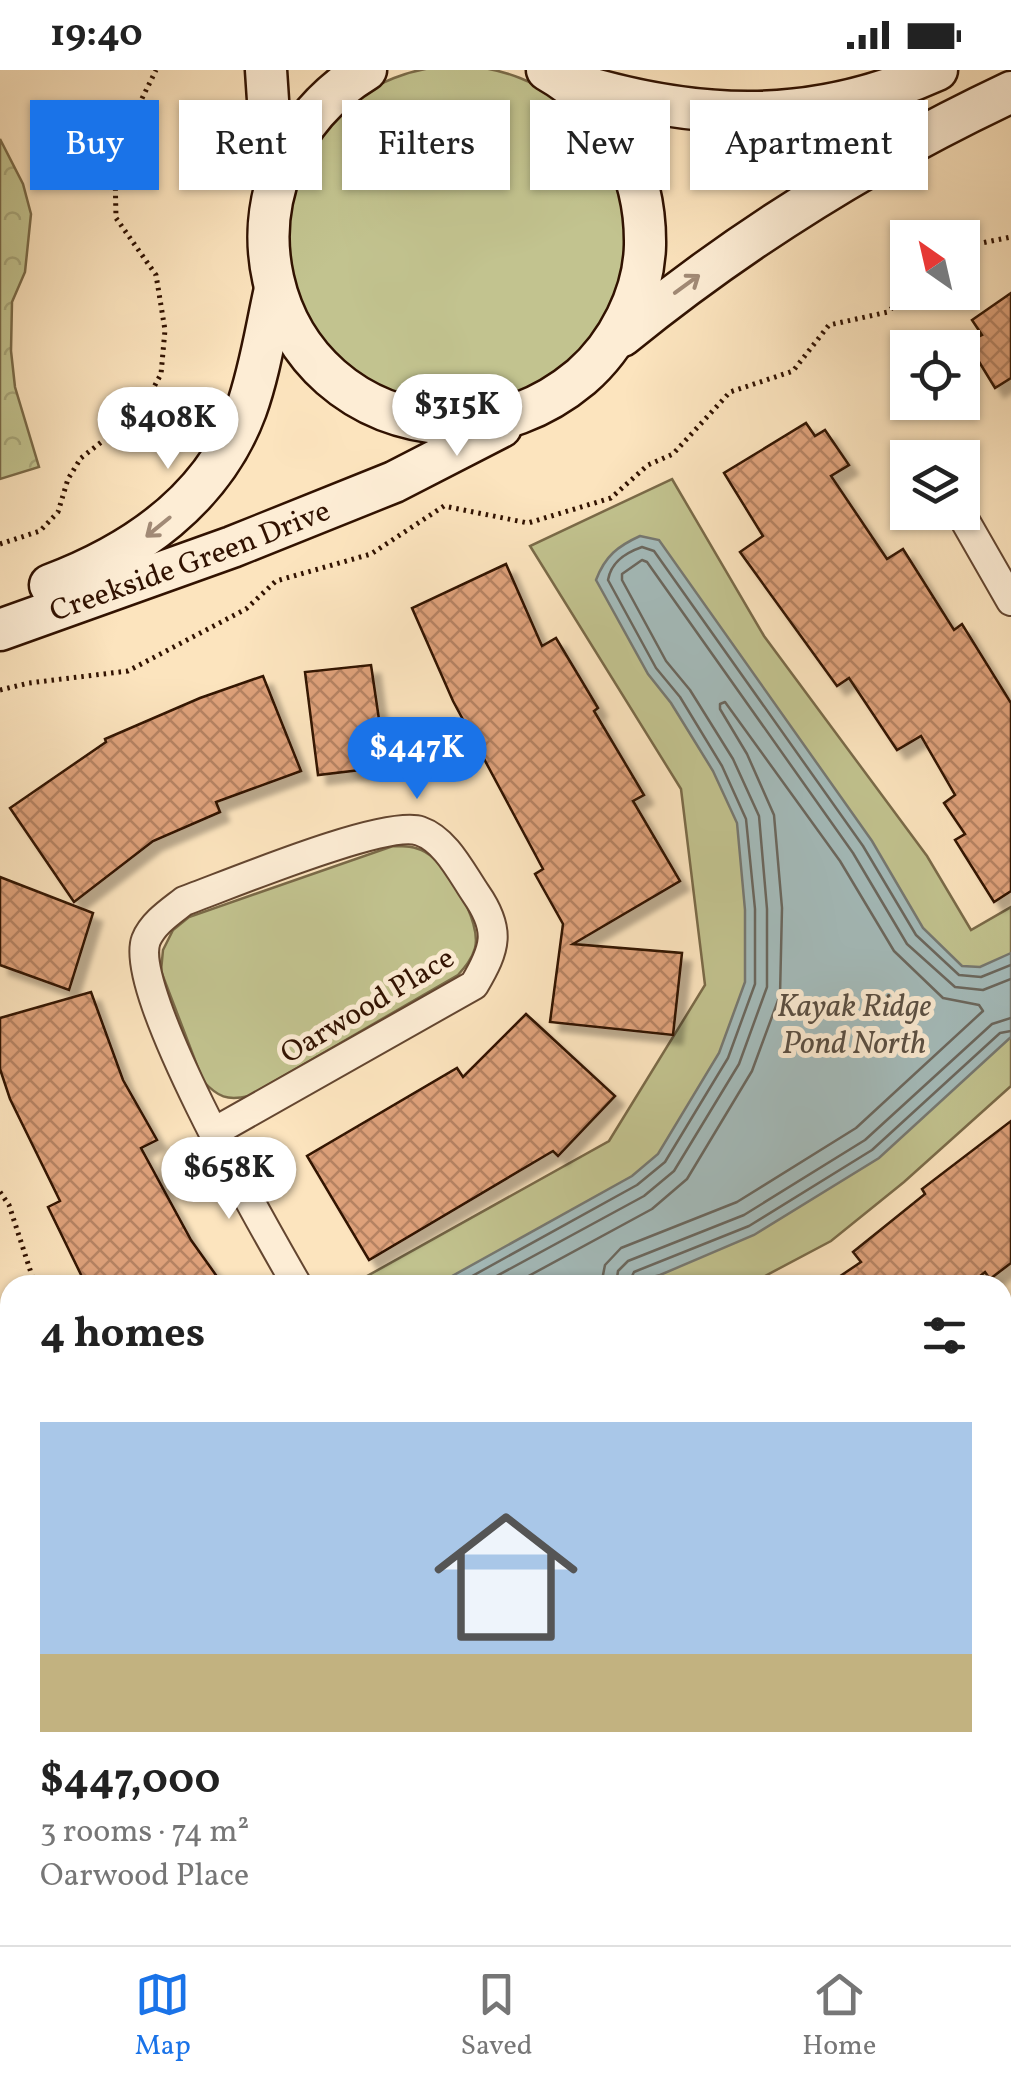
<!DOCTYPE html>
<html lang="en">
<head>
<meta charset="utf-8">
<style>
	body { margin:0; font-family:Vollkorn,serif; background:#f6f6f6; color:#222; height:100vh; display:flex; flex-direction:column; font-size:38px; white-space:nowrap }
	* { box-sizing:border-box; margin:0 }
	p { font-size:32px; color:#767676 }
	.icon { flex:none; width:55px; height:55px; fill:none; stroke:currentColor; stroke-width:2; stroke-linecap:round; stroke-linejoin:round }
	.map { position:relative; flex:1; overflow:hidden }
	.details { position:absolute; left:0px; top:1205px; width:1012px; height:670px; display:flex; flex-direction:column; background:#fff; border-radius:30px 30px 0 0; box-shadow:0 2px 8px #0004 }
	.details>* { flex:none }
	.top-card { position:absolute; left:30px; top:30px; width:952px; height:90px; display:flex; gap:20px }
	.needle { width:65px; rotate:326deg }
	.buttons { position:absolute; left:890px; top:150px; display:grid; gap:20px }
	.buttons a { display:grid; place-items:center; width:90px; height:90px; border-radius:0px; background:#fff; box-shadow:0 2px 8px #0004; font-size:50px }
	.price { position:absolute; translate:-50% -85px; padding:0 22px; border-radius:35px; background:#fff; color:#222; font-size:32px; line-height:65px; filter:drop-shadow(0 2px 5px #0008) }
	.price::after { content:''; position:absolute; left:50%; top:60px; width:30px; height:22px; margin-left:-15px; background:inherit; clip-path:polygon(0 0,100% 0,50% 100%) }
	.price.selected { background:#1a73e8; color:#fff }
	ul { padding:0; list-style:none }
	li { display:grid; align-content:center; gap:20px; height:530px; padding:0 40px }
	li+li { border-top:2px solid #e0e0e0 }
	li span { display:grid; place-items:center; height:310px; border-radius:0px; color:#555 }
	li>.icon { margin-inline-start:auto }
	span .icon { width:180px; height:180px; fill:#fffc; stroke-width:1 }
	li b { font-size:42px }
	h2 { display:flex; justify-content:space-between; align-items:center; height:120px; padding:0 40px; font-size:42px }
	.tag { padding:0 35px; border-radius:0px; background:#fff; box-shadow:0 2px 8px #0004; font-size:35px; line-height:90px }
	.tag.selected { background:#1a73e8; color:#fff }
	.status { display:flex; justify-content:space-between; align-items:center; height:70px; padding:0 50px; background:#fff; direction:ltr }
	.status svg { height:28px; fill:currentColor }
	.tabs { display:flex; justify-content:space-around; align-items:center; height:140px; border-top:2px solid #e0e0e0; background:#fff; font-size:28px; color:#767676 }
	.tabs a { display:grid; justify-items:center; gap:5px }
	.tabs .selected { color:#1a73e8 }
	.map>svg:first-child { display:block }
	.grass { fill:#c2c38f; stroke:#7a6a48; stroke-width:2.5 }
	.park { fill:url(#park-crowns); stroke:#7a6a48; stroke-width:2.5 }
	.water { fill:#a4bcbc; stroke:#767871; stroke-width:2.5 }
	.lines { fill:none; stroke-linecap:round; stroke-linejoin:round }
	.shore { stroke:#6a675e; stroke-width:2.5 }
	.building { fill:url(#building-cross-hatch); stroke:#311201; stroke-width:2.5; filter:url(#shadow) }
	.street-casing { stroke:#644630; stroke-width:32 }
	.secondary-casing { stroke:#311201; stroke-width:45 }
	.path { stroke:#311201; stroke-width:5; stroke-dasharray:2.5 5; stroke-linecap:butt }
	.street { stroke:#fdedd5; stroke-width:28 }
	.secondary { stroke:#fdedd5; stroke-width:40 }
	.oneway { stroke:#a18a76 }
	.labels { text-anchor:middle; stroke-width:10; stroke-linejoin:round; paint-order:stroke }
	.street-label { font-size:30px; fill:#311201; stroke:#fdedd5 }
	.water-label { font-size:32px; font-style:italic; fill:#594e42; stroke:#fdedd5 }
</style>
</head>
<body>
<div class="status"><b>19:40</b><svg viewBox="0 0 49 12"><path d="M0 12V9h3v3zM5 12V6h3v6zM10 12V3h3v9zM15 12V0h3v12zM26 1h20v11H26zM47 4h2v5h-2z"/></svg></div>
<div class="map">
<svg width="1011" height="1875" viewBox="0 0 1011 1875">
	<defs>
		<pattern id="park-crowns" width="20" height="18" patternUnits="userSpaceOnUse" patternTransform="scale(2.5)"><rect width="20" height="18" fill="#c2c38f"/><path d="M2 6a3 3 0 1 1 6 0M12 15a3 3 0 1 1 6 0" fill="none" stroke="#a7a67a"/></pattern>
		<pattern id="building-cross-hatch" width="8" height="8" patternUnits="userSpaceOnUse" patternTransform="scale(2.5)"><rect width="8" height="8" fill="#dea17a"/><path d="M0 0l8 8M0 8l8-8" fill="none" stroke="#b58262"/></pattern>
		<filter id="shadow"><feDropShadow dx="9" dy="9" stdDeviation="2.5" flood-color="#0004"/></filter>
	</defs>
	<rect width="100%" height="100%" fill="#fce4be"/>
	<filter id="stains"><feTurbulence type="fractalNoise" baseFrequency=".002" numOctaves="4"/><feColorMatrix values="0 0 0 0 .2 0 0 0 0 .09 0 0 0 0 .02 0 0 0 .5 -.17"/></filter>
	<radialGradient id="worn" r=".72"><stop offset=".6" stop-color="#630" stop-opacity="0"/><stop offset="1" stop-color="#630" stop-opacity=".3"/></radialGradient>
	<!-- grass -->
	<g class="grass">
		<circle cx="457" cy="167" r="171"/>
		<polygon points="672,409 764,566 927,786 971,860 1011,837 1011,1016 904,1112 831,1171 748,1215 351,1215 609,1071 705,915 681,719 530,476"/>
		<path d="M 393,776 C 404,776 415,776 425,782 C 448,795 482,852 475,878 C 472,889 465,897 458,905 L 249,1026 C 227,1031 218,1027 203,1011 L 161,901 L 163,880 L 173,860 L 189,847 Z"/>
		<polygon points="1011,1528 1011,1875 722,1875 713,1865 1002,1865 1002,1533"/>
	</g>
	<!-- park -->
	<polygon class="park" points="0,69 23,114 31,144 25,202 12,232 11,281 15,317 39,397 0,409"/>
	<!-- water -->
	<g class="water">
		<path d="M 640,466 L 659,470 L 872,771 L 923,858 L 962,896 L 980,897 L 1011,883 L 1011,967 L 879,1088 L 754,1165 L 660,1205 L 622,1215 L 436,1215 L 632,1106 L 658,1084 L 719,983 L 745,912 L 745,840 L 737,753 L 713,701 L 671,633 L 648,604 L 596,510 C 605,486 618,476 640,466 Z"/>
		<polygon points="1011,1579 1011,1857 1003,1862 1002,1585"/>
		<polygon points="789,1865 997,1865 972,1875 814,1875"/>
	</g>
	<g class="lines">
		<!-- shore -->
		<g class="shore">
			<path d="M 456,1215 L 637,1115 L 665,1092 L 728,988 L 755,914 L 755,839 L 746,749 L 722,696 L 680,627 L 656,598 L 608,510 C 611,492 625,483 642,477 L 654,481 L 863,776 L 916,865 L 959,905 L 981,907 L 1011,895"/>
			<polyline points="480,1215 644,1126 674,1101 739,994 767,917 767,839 759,746 733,689 690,620 666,591 622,510 622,504 642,490 647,492 853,783 907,874 955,917 983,920 1011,909"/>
			<polyline points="512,1215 652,1139 687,1109 752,1001 780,925 782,838 774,745 747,684 720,639 720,634 725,632 840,791 894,881 943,928 979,935 983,941 856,1058 737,1132 621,1178 605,1195 601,1215"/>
			<polyline points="616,1215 618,1201 628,1191 744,1145 865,1070 992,954 1011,948"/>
			<polyline points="628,1215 634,1202 749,1156 872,1080 1000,963 1011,961"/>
		</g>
	</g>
	<!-- building -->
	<g class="building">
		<polygon points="1011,223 1011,308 995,318 967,272 982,265 972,250"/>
		<polygon points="806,353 815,366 825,360 849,395 831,406 887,489 903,479 954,560 962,554 1011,633 1011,821 994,832 955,770 965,764 944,733 955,725 921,666 897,680 849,608 837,616 740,482 763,466 724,403"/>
		<polygon points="506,494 542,576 556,568 598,638 594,641 644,725 633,731 680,811 573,874 682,883 673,965 550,952 563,854 535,804 543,799 453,631 412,538"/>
		<polygon points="371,595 386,697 318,705 305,602"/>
		<polygon points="263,606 301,701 216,732 220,742 153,771 74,832 10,738 106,672 105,669 200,628"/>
		<polygon points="0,807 93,843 69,920 0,895"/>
		<polygon points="91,922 123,1010 157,1070 141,1078 191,1170 223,1215 86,1215 48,1137 60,1131 10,1029 0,999 0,948"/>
		<polygon points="526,944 615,1026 558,1086 553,1081 369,1190 307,1086 457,998 463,1007"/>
		<polygon points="1011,1051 1011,1193 990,1209 985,1202 969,1215 827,1215 861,1192 853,1182 925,1124 922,1119"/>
	</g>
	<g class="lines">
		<defs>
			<g id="street">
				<polyline points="960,442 1011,531"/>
				<path d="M 214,1062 L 474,915 C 496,878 501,860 476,824 C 461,802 446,770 420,761 C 385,749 226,816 184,831 C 170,842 153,853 146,870 C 127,921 266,1161 297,1215"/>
				<polyline points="1002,1292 1011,1284"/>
				<polyline points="0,1565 10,1562"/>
				<polyline points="0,1618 10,1615"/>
				<polyline points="469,1865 473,1875"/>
			</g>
			<g id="secondary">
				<polyline points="266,0 273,106"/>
				<path d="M 366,0 C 203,99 254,341 449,354 C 497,357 544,338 581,307 C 618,275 644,224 645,175 C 646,100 612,37 547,0"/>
				<path d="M 576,14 C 702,52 815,55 937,0"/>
				<path d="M 622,266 C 740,170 873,87 1011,22"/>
				<path d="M 50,515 C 135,483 213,429 246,340 C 260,301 266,259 275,219"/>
				<path id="s1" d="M 0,560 L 232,477 L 394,412 L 501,357"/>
				<polyline points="0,1295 10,1313"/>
				<polyline points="111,1875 113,1865"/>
			</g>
		</defs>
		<!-- street casing -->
		<use href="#street" class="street-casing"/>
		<!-- secondary casing -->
		<use href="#secondary" class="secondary-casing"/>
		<!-- path -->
		<g class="path">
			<polyline points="962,177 1011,167"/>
			<polyline points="0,474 40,461 58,442 68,409 81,388 141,341 161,304 165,260 156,205 116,148 115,101 125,63 156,0"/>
			<polyline points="0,620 29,613 128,601 246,539 276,511 371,484 444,436 528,453 611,428 648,395 673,384 730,322 793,301 829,255 888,242 908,222"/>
			<polyline points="0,1122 9,1135 35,1215"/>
			<polyline points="0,1672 10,1672"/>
			<polyline points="196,1875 198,1865"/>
		</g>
		<!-- street -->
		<use href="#street" class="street"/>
		<!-- secondary -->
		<use href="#secondary" class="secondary"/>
	</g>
	<!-- one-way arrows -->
	<defs><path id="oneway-shaft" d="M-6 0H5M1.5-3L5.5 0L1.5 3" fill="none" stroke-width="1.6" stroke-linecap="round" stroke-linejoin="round" transform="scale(2.5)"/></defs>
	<g class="oneway">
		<use href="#oneway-shaft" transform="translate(687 214) rotate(-36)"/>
		<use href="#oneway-shaft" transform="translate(158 457) rotate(141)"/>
	</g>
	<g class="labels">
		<!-- street labels -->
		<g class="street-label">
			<text dy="10" stroke="none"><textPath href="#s1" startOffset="202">Creekside Green Drive</textPath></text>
			<text transform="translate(367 935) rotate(-31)" y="10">Oarwood Place</text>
		</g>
		<!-- water labels -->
		<g class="water-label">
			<text x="854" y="946">Kayak Ridge<tspan x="854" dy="37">Pond North</tspan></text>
		</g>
	</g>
	<rect width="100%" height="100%" filter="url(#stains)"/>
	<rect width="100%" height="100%" fill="url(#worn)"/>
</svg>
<div class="buttons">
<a><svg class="needle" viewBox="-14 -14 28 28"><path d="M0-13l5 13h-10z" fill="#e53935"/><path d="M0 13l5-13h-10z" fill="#767676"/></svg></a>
<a><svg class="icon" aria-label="locate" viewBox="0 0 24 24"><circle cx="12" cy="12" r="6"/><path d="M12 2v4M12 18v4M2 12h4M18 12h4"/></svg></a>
<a><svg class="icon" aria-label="layers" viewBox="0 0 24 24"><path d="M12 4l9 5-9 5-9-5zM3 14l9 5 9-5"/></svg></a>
</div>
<b class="price" style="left:457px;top:389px">$315K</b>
<b class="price" style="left:168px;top:402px">$408K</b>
<b class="price selected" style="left:417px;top:732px">$447K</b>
<b class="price" style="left:229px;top:1152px">$658K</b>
<div class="top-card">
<a class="tag selected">Buy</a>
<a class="tag">Rent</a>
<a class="tag">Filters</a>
<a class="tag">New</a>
<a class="tag">Apartment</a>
</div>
<section class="details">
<h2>4 homes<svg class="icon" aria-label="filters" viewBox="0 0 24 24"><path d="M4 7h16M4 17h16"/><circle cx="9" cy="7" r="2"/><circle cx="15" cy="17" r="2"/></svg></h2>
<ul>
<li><span style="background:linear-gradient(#a9c7e8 75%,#c2b280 0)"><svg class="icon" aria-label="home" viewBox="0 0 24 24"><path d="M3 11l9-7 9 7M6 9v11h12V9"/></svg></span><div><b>$447,000</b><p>3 rooms · 74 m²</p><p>Oarwood Place</p></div></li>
</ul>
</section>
</div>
<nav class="tabs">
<a class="selected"><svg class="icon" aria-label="map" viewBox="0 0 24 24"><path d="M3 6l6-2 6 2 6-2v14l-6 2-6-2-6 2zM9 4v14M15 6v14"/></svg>Map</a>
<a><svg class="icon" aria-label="saved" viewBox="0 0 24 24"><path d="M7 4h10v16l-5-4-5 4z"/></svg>Saved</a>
<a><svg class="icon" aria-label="home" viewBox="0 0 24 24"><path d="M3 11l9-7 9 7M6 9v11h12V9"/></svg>Home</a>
</nav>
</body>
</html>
